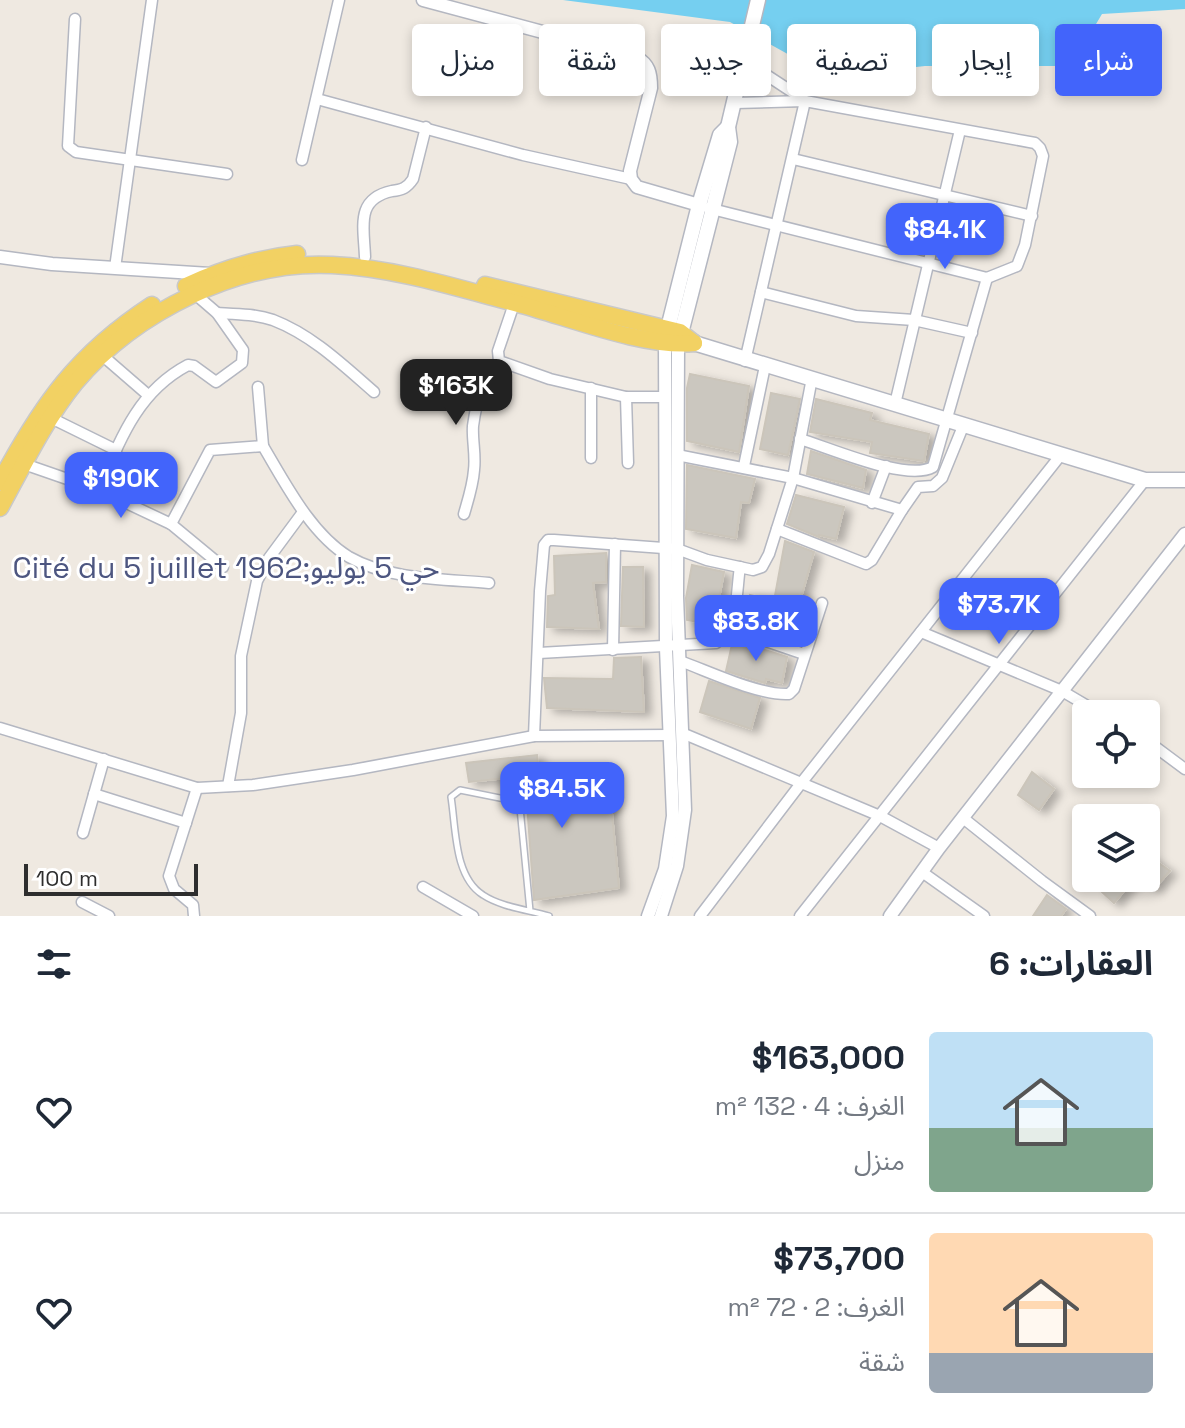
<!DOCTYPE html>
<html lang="ar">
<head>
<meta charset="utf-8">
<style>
	body { margin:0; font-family:"Space Grotesk","Noto Sans Arabic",sans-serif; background:#f2f2f3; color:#1f2937; direction:rtl; height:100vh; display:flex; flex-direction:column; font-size:30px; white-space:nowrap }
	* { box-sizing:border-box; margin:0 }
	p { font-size:26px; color:#747a83 }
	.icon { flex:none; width:44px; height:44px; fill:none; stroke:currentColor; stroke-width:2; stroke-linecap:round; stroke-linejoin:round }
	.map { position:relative; height:916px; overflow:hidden; direction:ltr }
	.panel { display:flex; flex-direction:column; background:#fff; flex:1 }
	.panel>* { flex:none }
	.hud { position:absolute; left:24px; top:24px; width:1138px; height:72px; direction:rtl; display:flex; gap:16px }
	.buttons { position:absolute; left:1072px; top:700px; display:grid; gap:16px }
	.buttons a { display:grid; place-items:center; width:88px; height:88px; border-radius:8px; background:#fff; box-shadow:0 4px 12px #0003; font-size:40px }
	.scale { position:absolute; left:24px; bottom:20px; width:174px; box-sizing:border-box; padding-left:8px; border:4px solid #2e2e2e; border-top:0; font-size:22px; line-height:28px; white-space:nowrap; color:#2e2e2e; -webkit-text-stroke:6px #fff; paint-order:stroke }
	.price { position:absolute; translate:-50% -68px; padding:0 18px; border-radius:16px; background:#4264fb; color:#fff; font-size:26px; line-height:52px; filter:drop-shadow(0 2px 4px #0008) }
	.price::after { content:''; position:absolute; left:50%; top:48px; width:24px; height:18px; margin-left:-12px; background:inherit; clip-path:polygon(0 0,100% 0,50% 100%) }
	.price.selected { background:#222; color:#fff }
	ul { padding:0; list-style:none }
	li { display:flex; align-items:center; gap:24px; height:200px; padding:0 32px }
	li+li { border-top:2px solid #e0e1e3 }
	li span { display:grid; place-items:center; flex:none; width:224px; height:160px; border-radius:8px; color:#555 }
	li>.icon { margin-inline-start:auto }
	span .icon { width:96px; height:96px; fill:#fffc; stroke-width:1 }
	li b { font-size:34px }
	h2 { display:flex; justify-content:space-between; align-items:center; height:96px; padding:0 32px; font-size:34px }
	.tag { padding:0 28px; border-radius:8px; background:#fff; box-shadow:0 4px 12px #0003; font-size:28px; line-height:72px }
	.tag.selected { background:#4264fb; color:#fff }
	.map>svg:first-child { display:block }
	.water { fill:#75cff0 }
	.building { fill:#cbc7bf; stroke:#cbc5ba; stroke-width:2; filter:url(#shadow) }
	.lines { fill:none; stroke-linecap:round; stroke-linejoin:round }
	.service-casing { stroke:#b4b7c1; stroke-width:8 }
	.minor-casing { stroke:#b4b7c1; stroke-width:13 }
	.tertiary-casing { stroke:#b4b7c1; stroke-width:15 }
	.secondary-casing { stroke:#b4b7c1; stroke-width:17 }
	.primary-casing { stroke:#c9c9c9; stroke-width:19 }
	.service { stroke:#fff; stroke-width:5 }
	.minor { stroke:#fff; stroke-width:10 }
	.tertiary { stroke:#fff; stroke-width:12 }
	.secondary { stroke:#fff; stroke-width:14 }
	.primary { stroke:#f2d163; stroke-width:16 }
	.labels { text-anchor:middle; stroke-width:6; stroke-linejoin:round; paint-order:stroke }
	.neighbourhood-label { font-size:30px; fill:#4d5680; stroke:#fff }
</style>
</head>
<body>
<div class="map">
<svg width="1185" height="916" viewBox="0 0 1185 916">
	<defs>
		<filter id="shadow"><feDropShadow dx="7" dy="4" stdDeviation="4" flood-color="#0004"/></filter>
	</defs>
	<rect width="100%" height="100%" fill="#efe9e1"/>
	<!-- water -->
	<polygon class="water" points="563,0 1185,0 1185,9 1102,14 1071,66 925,66 829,77 730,22"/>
	<!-- building -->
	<g class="building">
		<polygon points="690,374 749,386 739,452 687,441 687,388"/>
		<polygon points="771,393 800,399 788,455 760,449"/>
		<polygon points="816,399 872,413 870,420 929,434 924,461 870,453 872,442 810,432"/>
		<polygon points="811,451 866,470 863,488 807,474"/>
		<polygon points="687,465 755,479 749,503 741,502 736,538 686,529"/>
		<polygon points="796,495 844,507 836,539 819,535 819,537 787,524"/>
		<polygon points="785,541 814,552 800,601 798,600 791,633 742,623 750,595 774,601"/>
		<polygon points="606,553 606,582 593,583 599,629 547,627 548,596 555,595 554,556"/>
		<polygon points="692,565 724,572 714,625 687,620 686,598"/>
		<polygon points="623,567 643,567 644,627 621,626"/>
		<polygon points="733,640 787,657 782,683 766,679 765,683 726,671"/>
		<polygon points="641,657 644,712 547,708 544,678 613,679 614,658"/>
		<polygon points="709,681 760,698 751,729 700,712"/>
		<polygon points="537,755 541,790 609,782 619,888 534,900 525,776 469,782 466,763"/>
		<polygon points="1032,772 1054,789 1039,810 1018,795"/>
		<polygon points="1146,854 1170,871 1154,889 1146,884"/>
		<polygon points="1108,878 1135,878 1114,903 1100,890"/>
		<polygon points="1047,895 1066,909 1061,916 1033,916"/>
	</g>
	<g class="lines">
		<defs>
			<path id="service" d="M 530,911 L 520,808 L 517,802 L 510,800 L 460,790 L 451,797 C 456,828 454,877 483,895 C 501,907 529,910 549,916"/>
			<g id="minor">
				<polyline points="75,19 68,146 76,152 227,174"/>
				<polyline points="745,61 803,99"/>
				<polyline points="317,99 523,155 631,179"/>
				<polyline points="793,159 1032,216"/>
				<polyline points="302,160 339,0"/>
				<polyline points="708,208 987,278 1017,266 1025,245 1043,156 1040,148 1035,143 805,101 735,103"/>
				<path d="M 365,257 C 364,227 355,199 392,191 C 402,190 407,188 413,179 L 426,127"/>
				<polyline points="115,268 152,0"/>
				<polyline points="761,292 856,316 914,320 972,333"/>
				<polyline points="516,298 498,351 499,361 550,379 626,397 665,397"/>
				<path d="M 217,313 C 236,314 255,314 273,320 C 312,335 343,365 374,392"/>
				<polyline points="103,356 148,395"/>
				<polyline points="745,361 805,101"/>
				<polyline points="258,387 263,446"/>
				<polyline points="626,397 628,463"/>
				<polyline points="895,404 960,130"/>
				<polyline points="51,418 116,450"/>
				<path d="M 800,439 C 830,448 907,482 933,467 L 987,278"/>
				<polyline points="677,455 793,478 902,510 918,487 933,486 942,478 964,424"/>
				<polyline points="591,458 591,388"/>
				<polyline points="24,464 99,490 171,524 223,567"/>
				<polyline points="744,466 765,366"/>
				<path d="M 99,490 C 120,440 137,392 188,365 L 194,366 L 216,382 L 242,363 L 243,350 L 217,313 L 195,294"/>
				<polyline points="872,503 886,466"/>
				<path d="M 464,514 C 468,500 473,485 474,470 C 476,455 472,440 473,426 C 476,403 483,377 499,361"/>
				<path d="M 171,524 L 210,450 L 263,446 C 285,483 311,534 349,557 C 389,580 444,579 489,583"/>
				<polyline points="777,529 866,564 872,560 902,510"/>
				<polyline points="731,629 804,654"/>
				<polyline points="921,632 1062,691 1101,714"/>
				<polyline points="613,650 615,544"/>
				<path d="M 539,653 L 716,643 C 739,629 736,591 740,567"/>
				<path d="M 680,661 C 708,671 760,696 789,694 L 794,689 L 822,603"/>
				<polyline points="0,728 197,788 253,785 353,770 534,736 670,735"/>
				<polyline points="682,733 880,816 939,848"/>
				<polyline points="534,736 540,591 544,545 548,540 554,540 677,549 707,560 753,570 762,567 769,554 793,478 812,378"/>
				<polyline points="1146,740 1185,769"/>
				<polyline points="228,786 241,713 241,656 257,581 269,558 303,512"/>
				<polyline points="94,794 186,823"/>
				<polyline points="963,818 1042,881 1090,916"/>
				<polyline points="83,833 104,759"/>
				<polyline points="922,872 984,916"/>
				<polyline points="423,887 473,916"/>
				<polyline points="82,902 109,916"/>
				<polyline points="194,916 193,905 174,889 169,876 197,788"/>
				<polyline points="700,916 802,782 1060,456"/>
				<polyline points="800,916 1145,480"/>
			</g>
			<g id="tertiary">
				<path d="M 423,0 L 636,57 C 649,64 651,73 651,88 L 630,171 L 631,179 L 637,187 L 699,205"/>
				<polyline points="0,257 52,264 210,274"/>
				<polyline points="648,916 665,869 673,816 666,648 665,341"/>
				<polyline points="661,916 677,866 685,810 677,596 678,345"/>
				<polyline points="890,916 939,848 1185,534"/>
			</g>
			<g id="secondary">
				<polyline points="665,340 699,205 720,135 728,127"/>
				<polyline points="679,341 730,142 728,127 758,0"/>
				<polyline points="694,343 1145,480 1185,480"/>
			</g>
			<g id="primary">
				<polyline points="485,285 680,332 694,343"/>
				<path d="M 186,286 C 222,269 258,258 297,254"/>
				<path d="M 0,482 C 42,404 77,354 152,305"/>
				<path d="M 0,508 C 23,466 45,420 75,383 C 135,312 239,260 332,265 C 396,268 461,289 522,305 C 570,318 646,348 694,343"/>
			</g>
		</defs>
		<!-- service casing -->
		<use href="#service" class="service-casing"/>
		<!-- minor casing -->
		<use href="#minor" class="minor-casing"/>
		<!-- tertiary casing -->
		<use href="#tertiary" class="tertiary-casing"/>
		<!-- secondary casing -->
		<use href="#secondary" class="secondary-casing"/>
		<!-- primary casing -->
		<use href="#primary" class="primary-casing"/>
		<!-- service -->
		<use href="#service" class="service"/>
		<!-- minor -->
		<use href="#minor" class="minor"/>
		<!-- tertiary -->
		<use href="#tertiary" class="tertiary"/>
		<!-- secondary -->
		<use href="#secondary" class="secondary"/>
		<!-- primary -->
		<use href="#primary" class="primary"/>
	</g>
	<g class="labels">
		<!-- neighbourhood labels -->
		<g class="neighbourhood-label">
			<text x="226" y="578">Cité du 5 juillet 1962;حي 5 يوليو</text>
		</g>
	</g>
</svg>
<div class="buttons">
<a><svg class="icon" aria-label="locate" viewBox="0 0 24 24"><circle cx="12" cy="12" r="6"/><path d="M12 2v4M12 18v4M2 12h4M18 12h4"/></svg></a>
<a><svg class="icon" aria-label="layers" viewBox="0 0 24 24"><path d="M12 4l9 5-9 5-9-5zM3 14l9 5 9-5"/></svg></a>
</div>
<div class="scale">100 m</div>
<b class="price" style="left:945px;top:271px">$84.1K</b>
<b class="price selected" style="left:456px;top:427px">$163K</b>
<b class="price" style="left:121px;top:520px">$190K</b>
<b class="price" style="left:999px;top:646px">$73.7K</b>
<b class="price" style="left:756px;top:663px">$83.8K</b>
<b class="price" style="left:562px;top:830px">$84.5K</b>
<div class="hud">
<a class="tag selected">شراء</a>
<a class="tag">إيجار</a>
<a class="tag">تصفية</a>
<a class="tag">جديد</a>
<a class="tag">شقة</a>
<a class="tag">منزل</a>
</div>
</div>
<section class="panel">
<h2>العقارات: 6<svg class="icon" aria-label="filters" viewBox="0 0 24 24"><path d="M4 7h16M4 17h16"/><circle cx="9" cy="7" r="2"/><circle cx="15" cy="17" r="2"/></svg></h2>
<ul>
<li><span style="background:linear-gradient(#bfe0f5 60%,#7fa58c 0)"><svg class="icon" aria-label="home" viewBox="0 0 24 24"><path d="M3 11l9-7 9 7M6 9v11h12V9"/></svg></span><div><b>$163,000</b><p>الغرف: 4 · 132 m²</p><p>منزل</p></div><svg class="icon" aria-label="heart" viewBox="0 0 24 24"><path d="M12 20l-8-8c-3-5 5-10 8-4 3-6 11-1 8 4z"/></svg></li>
<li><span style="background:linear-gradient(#ffd9b3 75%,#9aa5b1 0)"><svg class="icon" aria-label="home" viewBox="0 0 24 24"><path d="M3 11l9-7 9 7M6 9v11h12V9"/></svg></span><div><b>$73,700</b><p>الغرف: 2 · 72 m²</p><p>شقة</p></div><svg class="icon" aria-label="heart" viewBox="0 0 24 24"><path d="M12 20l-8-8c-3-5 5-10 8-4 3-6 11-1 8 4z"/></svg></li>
</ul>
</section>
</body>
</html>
